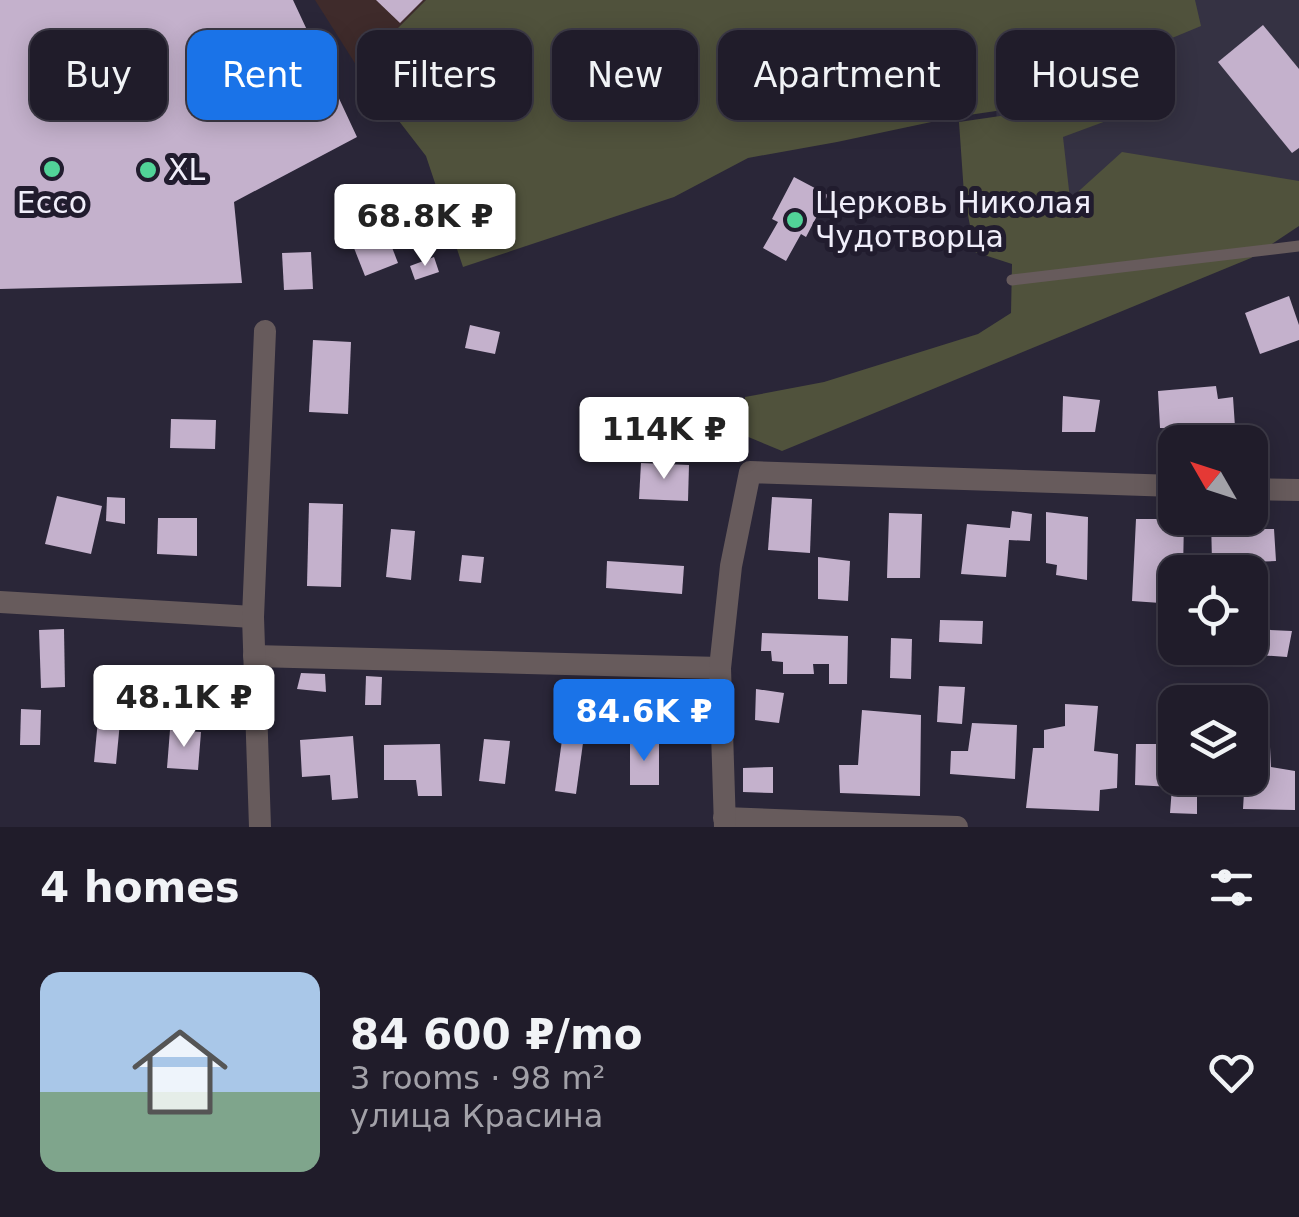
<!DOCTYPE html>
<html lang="en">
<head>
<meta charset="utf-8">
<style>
	body { margin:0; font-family:"DejaVu Sans",sans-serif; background:#2d2936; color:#f1f3f6; height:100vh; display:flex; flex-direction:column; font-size:38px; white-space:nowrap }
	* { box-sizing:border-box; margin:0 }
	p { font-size:32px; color:#a2a1a8 }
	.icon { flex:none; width:55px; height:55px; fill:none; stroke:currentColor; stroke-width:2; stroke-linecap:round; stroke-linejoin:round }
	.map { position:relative; height:827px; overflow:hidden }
	.drawer { display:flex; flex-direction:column; background:#201c2a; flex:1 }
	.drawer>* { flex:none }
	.banner { position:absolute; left:30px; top:30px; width:1240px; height:90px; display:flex; gap:20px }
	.needle { width:65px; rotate:309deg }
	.tools { position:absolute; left:1158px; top:425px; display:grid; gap:20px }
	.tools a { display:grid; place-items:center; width:110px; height:110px; border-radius:20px; background:#201c2a; box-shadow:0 5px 25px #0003,0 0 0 2px #3d3a47; font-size:50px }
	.price { position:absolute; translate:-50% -85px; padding:0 22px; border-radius:10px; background:#fff; color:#222; font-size:32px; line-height:65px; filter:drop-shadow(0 2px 5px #0008) }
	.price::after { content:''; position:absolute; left:50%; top:60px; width:30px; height:22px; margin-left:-15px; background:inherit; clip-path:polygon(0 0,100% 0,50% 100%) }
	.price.current { background:#1a73e8; color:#fff }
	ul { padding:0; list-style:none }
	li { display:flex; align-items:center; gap:30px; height:250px; padding:0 40px }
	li+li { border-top:2px solid #3d3a47 }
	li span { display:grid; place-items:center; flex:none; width:280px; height:200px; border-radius:20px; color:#555 }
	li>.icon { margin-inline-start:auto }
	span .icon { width:120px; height:120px; fill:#fffc; stroke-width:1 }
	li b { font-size:42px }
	h2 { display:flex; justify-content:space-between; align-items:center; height:120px; padding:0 40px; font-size:42px }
	.tag { padding:0 35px; border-radius:20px; background:#201c2a; box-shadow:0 5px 25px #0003,0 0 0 2px #3d3a47; font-size:35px; line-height:90px }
	.tag.current { background:#1a73e8; color:#fff }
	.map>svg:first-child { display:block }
	.industrial { fill:#3f2b2b }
	.education { fill:#353243 }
	.green { fill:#50523c }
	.building { fill:#c4b1cc }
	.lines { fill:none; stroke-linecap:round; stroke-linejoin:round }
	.service { stroke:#675b5c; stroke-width:11 }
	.minor { stroke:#675b5c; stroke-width:22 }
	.poi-dot { fill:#51d398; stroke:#211c2e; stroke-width:4 }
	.labels { text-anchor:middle; stroke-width:10; stroke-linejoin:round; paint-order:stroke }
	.poi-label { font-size:30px; fill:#f0eefa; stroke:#211c2e; text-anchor:start }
</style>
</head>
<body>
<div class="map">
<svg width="1299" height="827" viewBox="0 0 1299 827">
	<rect width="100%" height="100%" fill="#2a2638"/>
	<!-- industrial -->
	<polygon class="industrial" points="315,0 426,0 358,68"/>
	<!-- education -->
	<polygon class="education" points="988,0 1299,0 1299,222 1012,264 996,111"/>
	<!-- green -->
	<g class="green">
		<polygon points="426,0 1195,0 1201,26 996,111 955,117 837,142 748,158 674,197 463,267 426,156 358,68"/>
		<polygon points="1144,56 1144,107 1063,137 1070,199 1122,152 1299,181 1299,226 1251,258 782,451 746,436 745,397 824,382 978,334 1011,313 1012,264 975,252 964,194 959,122 1014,114"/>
	</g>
	<!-- building -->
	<g class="building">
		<polygon points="0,0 293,0 357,137 234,202 242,283 0,289"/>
		<polygon points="376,0 423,0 400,23"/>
		<polygon points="1263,25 1299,69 1299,148 1292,153 1218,62"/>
		<polygon points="794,177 828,195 806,237 801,234 786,261 763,248 778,222 772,219"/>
		<polygon points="375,203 398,263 365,276 341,215"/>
		<polygon points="311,252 313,289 284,290 282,253"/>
		<polygon points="434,257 439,272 415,280 410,266"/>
		<polygon points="1289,296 1299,325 1299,340 1260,354 1245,313"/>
		<polygon points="470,325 500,332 495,354 465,348"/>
		<polygon points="313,340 351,342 348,414 309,412"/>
		<polygon points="1216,386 1218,399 1233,397 1236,442 1198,442 1198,429 1160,428 1158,391"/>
		<polygon points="1063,396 1100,400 1095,432 1062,432"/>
		<polygon points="171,419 216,420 215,449 170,448"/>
		<polygon points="641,463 689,465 688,501 639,499"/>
		<polygon points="57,496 102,506 91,554 45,544"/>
		<polygon points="107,497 125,498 125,524 106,521"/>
		<polygon points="772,497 812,499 810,553 768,550"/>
		<polygon points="309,503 343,504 341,587 307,586"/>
		<polygon points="1012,511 1032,514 1030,541 1009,540 1006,577 961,574 967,524 1010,528"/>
		<polygon points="1046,512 1088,517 1087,580 1056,575 1057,565 1046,563"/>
		<polygon points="889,513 922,514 920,578 887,578"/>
		<polygon points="158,518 197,518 197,556 157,554"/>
		<polygon points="1211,518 1246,518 1247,529 1274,529 1276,561 1212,563"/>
		<polygon points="1136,519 1184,519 1183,572 1175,572 1175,604 1132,601"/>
		<polygon points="391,529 415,531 411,580 386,577"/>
		<polygon points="462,555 484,557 481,583 459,581"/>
		<polygon points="818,557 850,561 848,601 818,599"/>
		<polygon points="607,561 684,566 682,594 606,588"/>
		<polygon points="940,620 983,621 982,644 939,642"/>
		<polygon points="64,629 65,687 41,688 39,630"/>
		<polygon points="1250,629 1292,631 1287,657 1197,651 1197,648 1250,648"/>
		<polygon points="762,633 848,636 847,684 829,684 829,664 813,664 814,674 783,674 783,662 772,661 771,651 761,651"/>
		<polygon points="891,638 912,639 911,679 890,678"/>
		<polygon points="301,673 325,674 326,692 297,689"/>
		<polygon points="366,676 382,677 381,705 365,705"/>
		<polygon points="939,686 965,687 962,724 937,722"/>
		<polygon points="756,689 784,693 779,723 755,720"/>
		<polygon points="1065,704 1098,706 1094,751 1118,754 1117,788 1100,790 1099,811 1026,808 1033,748 1044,748 1044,730 1065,726"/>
		<polygon points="21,709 41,710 40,745 20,745"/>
		<polygon points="862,710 921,715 920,796 840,793 839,765 858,765"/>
		<polygon points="98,720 120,722 116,764 94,762"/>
		<polygon points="972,723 1017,725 1015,779 950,774 951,751 968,751"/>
		<polygon points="170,730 201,732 198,770 167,768"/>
		<polygon points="353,736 358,798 332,800 330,775 302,777 300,740"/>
		<polygon points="484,739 510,741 505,784 479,781"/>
		<polygon points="562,740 583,743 576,794 555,791"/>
		<rect x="630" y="743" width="29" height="42"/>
		<polygon points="440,744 442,796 418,796 416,780 384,780 384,745"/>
		<polygon points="1136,744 1175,744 1175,778 1197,778 1197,814 1170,813 1172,787 1135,785"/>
		<polygon points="1250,745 1270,747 1271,767 1295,771 1295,810 1243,809 1244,792 1228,788 1228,778 1250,778"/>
		<polygon points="773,767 773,793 743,792 743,768"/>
	</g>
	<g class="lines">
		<!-- service -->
		<polyline class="service" points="1012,280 1299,246"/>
		<!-- minor -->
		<g class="minor">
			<polyline points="1250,489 1299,490"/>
			<polyline points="0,602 253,617"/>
			<polyline points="254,656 720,668"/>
			<polyline points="724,818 957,827"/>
			<polyline points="260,827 253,617 265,331"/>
			<polyline points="725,827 720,668 731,566 750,472 1175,486"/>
		</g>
	</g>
	<!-- markers -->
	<g class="poi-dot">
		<circle cx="52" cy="169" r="10"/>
		<circle cx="148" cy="170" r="10"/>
		<circle cx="795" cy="220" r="10"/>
	</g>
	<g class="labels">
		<!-- poi labels -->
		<g class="poi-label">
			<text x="168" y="180">XL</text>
			<text x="52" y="213" text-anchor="middle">Ecco</text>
			<text x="815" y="213">Церковь Николая<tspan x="815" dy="34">Чудотворца</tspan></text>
		</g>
	</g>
</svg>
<div class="tools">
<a><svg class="needle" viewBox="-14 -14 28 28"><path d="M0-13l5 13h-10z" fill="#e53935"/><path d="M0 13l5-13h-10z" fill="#a2a1a8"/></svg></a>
<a><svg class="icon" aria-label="locate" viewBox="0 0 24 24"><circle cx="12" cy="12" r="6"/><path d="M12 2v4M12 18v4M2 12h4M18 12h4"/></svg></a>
<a><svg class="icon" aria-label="layers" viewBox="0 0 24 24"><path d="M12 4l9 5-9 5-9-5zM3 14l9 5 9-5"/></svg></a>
</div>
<b class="price" style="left:425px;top:269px">68.8K ₽</b>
<b class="price" style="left:664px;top:482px">114K ₽</b>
<b class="price" style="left:184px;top:750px">48.1K ₽</b>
<b class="price current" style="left:644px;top:764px">84.6K ₽</b>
<div class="banner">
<a class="tag">Buy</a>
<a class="tag current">Rent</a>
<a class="tag">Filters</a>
<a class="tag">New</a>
<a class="tag">Apartment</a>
<a class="tag">House</a>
</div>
</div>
<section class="drawer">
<h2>4 homes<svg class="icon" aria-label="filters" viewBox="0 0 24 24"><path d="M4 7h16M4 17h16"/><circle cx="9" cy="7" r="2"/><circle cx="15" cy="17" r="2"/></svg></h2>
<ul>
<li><span style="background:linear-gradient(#a9c7e8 60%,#7fa58c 0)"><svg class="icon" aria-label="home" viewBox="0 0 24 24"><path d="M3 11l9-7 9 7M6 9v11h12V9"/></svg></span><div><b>84 600 ₽/mo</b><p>3 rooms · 98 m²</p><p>улица Красина</p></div><svg class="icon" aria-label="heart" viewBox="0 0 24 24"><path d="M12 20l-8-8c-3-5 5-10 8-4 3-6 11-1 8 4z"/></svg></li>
</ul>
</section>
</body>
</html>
